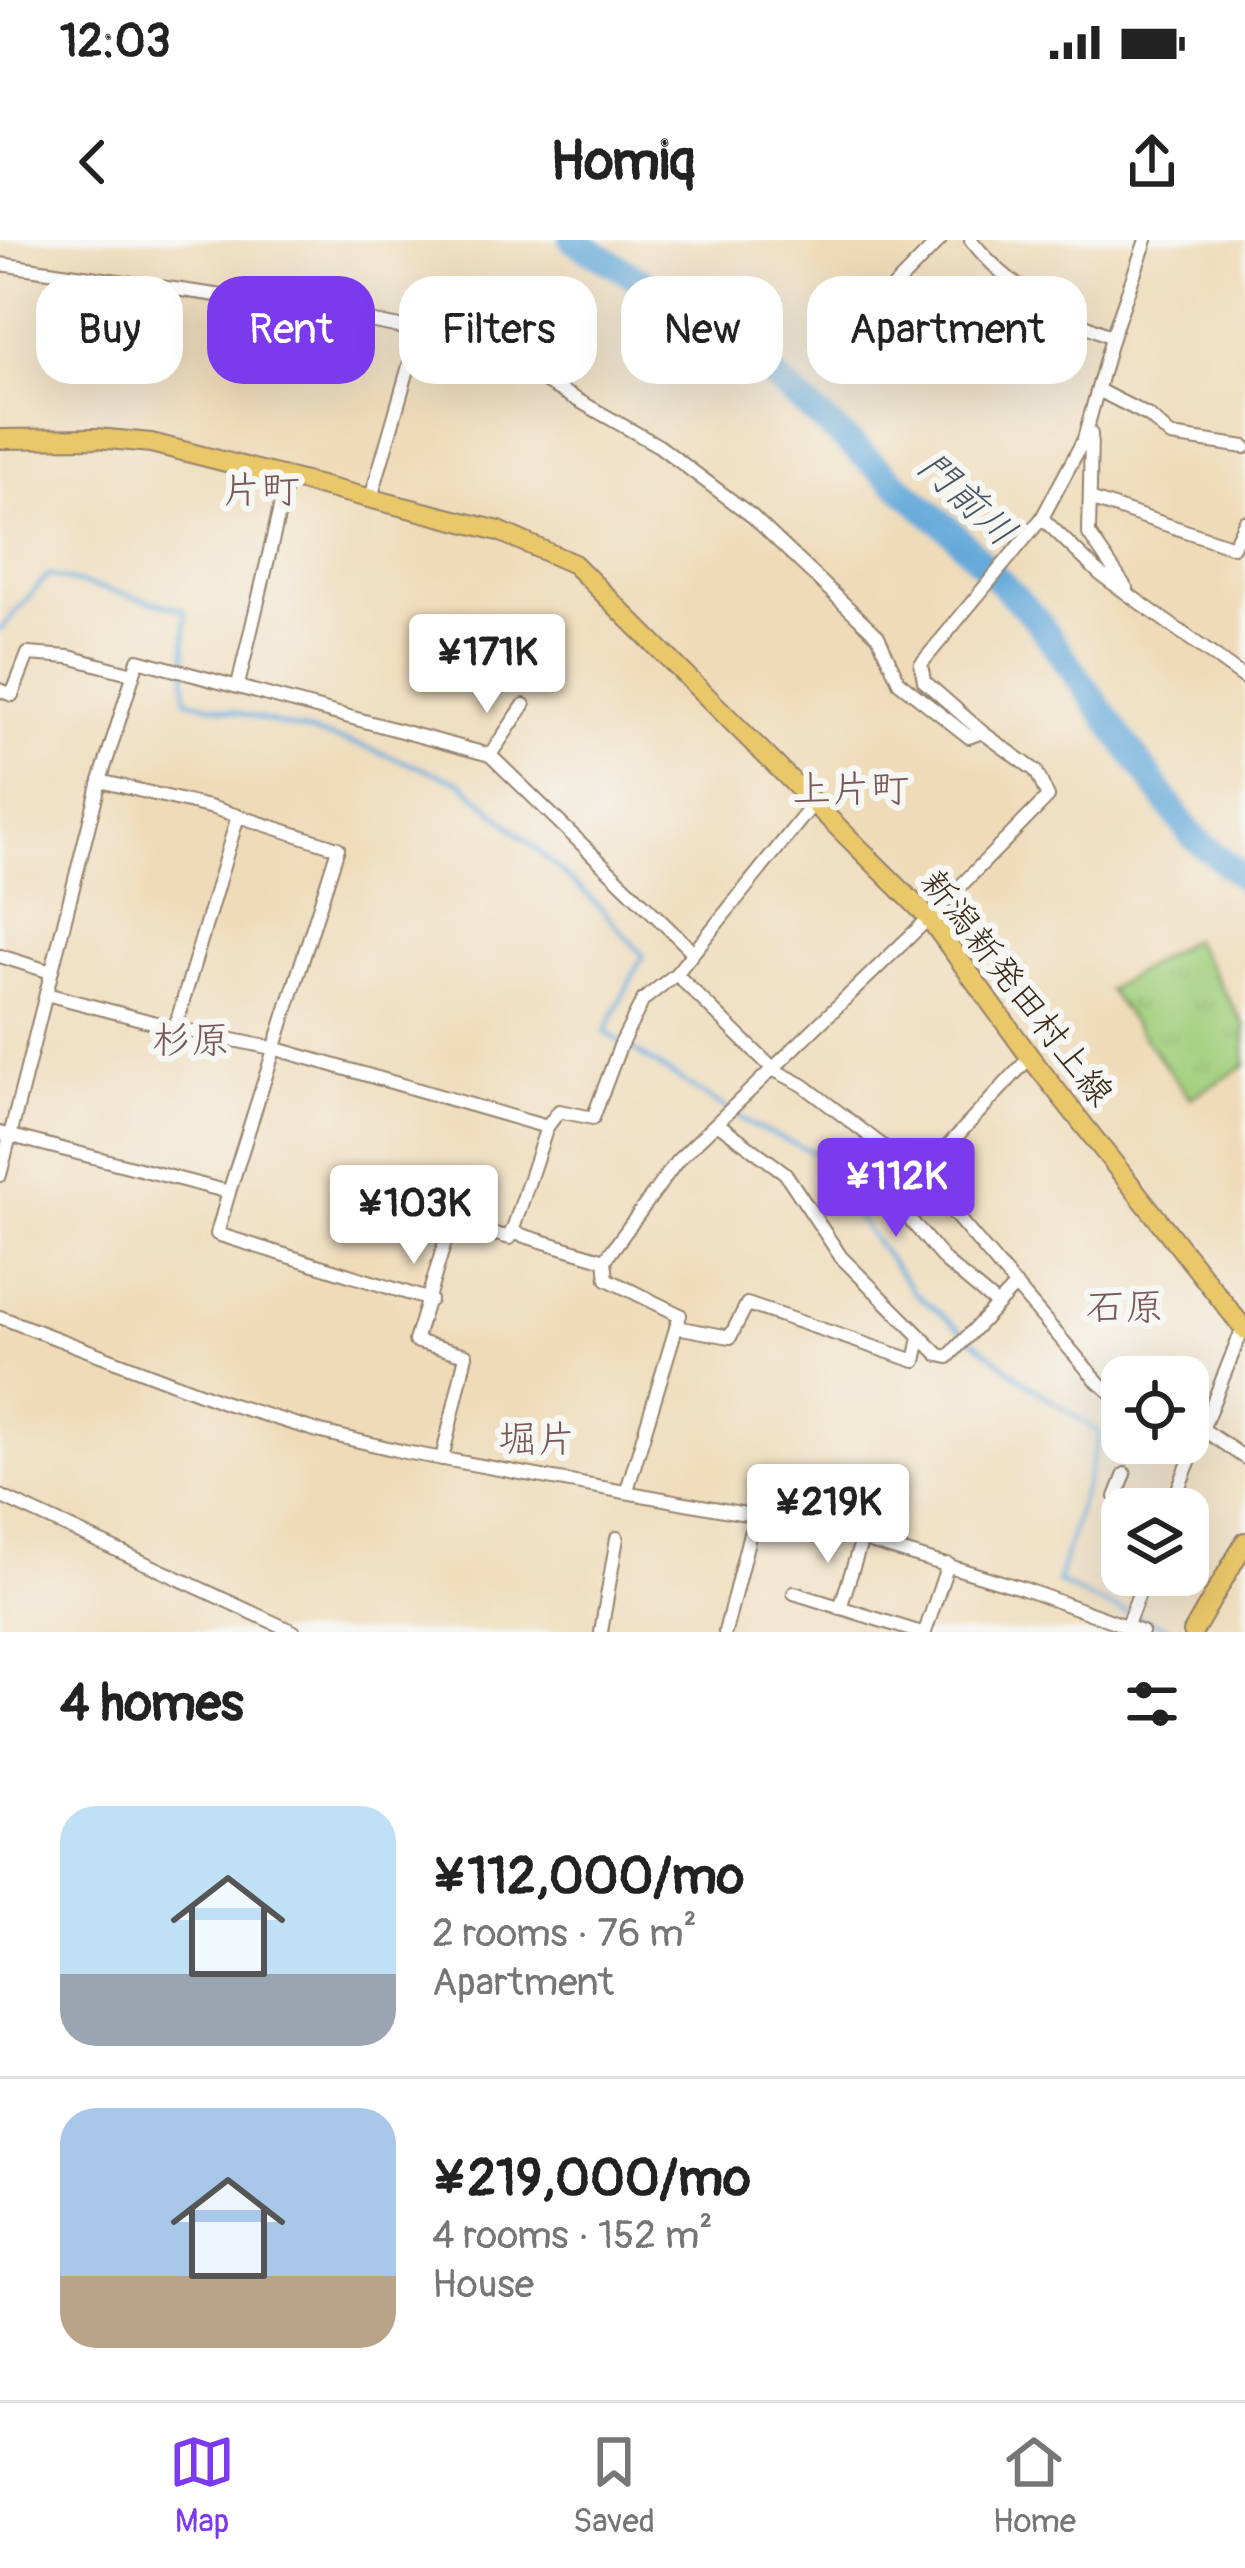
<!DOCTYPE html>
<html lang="en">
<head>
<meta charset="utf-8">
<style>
	body { margin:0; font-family:Pangolin,"Klee One",sans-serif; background:#f2f2f2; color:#222; height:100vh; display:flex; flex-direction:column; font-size:45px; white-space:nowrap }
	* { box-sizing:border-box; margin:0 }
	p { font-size:39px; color:#767676 }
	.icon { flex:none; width:66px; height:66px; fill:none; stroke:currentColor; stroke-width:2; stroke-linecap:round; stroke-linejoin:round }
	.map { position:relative; height:1392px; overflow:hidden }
	.side { display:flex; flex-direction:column; background:#fff; flex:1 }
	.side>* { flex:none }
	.guide { position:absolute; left:36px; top:36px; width:1173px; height:108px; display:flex; gap:24px }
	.tools { position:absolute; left:1101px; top:1116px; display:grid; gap:24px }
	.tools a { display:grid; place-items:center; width:108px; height:108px; border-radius:24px; background:#fff; box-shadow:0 12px 48px #0002; font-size:60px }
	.price { position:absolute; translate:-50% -102px; padding:0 27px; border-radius:12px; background:#fff; color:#222; font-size:39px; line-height:78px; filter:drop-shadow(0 3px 6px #0008) }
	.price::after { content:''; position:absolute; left:50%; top:72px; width:36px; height:27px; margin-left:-18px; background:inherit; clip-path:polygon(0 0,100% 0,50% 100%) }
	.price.current { background:#7c3aed; color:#fff }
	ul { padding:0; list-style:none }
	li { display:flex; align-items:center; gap:36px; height:300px; padding:0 60px }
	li+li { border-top:3px solid #e0e0e0 }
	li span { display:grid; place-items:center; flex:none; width:336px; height:240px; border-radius:36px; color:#555 }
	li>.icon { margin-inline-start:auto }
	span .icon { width:144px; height:144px; fill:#fffc; stroke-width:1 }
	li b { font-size:51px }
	h2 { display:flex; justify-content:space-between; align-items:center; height:144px; padding:0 60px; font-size:51px }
	.pill { padding:0 42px; border-radius:36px; background:#fff; box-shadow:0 12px 48px #0002; font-size:42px; line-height:108px }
	.pill.current { background:#7c3aed; color:#fff }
	.status { display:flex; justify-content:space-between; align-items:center; height:84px; padding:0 60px; background:#fff; direction:ltr }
	.status svg { height:33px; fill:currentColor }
	header { display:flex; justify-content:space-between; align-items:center; height:156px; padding:0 60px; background:#fff; font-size:54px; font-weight:700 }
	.tabs { display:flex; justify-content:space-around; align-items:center; height:168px; border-top:3px solid #e0e0e0; background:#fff; font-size:33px; color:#767676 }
	.tabs a { display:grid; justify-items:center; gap:6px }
	.tabs .current { color:#7c3aed }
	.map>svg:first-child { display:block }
	.grass { fill:url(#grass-tufts); stroke:#6e7d4e; stroke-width:3 }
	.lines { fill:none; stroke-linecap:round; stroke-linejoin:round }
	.stream { stroke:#63a9d9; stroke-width:4.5 }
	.river { stroke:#63a9d9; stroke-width:27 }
	.minor-casing { stroke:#95826c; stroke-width:16 }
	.primary-casing { stroke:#95826c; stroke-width:22 }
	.trunk-casing { stroke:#95826c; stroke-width:22 }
	.minor { stroke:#fff; stroke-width:12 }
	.primary { stroke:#eac769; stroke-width:18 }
	.trunk { stroke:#eac769; stroke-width:18 }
	.labels { text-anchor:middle; stroke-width:12; stroke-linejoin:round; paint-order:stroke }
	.street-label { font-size:36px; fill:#3b2a1e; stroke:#f6f6f2 }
	.neighbourhood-label { font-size:39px; fill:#765958; stroke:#f6f6f2 }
	.water-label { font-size:39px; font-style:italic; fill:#49565f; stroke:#f6f6f2 }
</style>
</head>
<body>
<div class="status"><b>12:03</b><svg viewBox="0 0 49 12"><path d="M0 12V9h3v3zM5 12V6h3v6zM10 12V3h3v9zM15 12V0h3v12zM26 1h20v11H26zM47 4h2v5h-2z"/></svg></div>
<header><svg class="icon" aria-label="back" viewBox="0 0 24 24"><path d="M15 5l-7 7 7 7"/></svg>Homiq<svg class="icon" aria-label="share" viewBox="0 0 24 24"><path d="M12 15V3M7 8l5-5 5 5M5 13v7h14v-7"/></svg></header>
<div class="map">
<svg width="1245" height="1392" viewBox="0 0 1245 1392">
	<defs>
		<pattern id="grass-tufts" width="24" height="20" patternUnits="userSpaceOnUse" patternTransform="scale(3)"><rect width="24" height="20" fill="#a2d07e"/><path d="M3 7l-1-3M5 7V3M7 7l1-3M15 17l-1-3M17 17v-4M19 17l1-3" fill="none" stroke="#8cb36c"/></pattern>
	</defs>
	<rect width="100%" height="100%" fill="#f6f6f2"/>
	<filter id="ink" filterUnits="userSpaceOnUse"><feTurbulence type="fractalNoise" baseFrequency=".00833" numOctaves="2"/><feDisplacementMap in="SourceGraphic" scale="24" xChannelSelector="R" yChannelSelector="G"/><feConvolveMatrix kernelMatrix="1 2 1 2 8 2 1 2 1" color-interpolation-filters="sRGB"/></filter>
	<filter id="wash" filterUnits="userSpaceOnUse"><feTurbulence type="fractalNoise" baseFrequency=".004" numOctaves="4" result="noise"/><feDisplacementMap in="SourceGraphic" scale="48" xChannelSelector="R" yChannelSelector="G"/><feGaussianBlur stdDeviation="2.7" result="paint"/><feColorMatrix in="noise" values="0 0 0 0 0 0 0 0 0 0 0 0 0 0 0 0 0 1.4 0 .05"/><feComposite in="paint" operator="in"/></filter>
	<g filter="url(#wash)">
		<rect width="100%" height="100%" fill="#efdbb9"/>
		<!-- grass -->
		<polygon class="grass" points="1192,699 1245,786 1245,826 1190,858 1108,750"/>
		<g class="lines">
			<!-- stream -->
			<polyline class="stream" points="0,390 48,335 185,370 186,459 362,506 462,543 594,661 643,715 605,792 755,887 819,915 866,989 914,1052 1020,1138 1100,1193 1058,1342 1090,1359 1179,1392"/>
			<!-- river -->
			<polyline class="river" points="573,0 659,51 743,111 952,292 1036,379 1191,595 1245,639"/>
		</g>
	</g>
	<g filter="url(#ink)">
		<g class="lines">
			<defs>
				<g id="minor">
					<path d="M 971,0 C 1009,48 1056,73 1112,97"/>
					<polyline points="0,24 300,67 419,91 533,135 659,206 752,276 878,396 899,442 969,497 982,492"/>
					<polyline points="892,49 940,0"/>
					<polyline points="1098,150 1149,176 1171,196 1245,207"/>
					<polyline points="1091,194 1089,294 1126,348"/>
					<polyline points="371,258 419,91"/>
					<polyline points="1090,259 1233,307 1245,282"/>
					<polyline points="1042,278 1100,334 1245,438"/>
					<polyline points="238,445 287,239"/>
					<polyline points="0,450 12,455 28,414 69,417 133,434"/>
					<polyline points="490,515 524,465"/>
					<polyline points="0,716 51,732"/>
					<polyline points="676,734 774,830 803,845 921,935 1098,1142 1122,1161"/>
					<polyline points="46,754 175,788 277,809 547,887 559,871 593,878 620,806 643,760 676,734 814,563"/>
					<polyline points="175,788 238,576"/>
					<polyline points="717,883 785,933 841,1017 939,1115 948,1117 1016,1045"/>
					<polyline points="0,893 229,952 338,608 213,568 100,541"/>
					<polyline points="895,916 878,942 946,1022 995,1063"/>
					<polyline points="0,935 100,541 138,420 490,515 692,711"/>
					<polyline points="921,935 1030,817"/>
					<polyline points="229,952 217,994 430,1060"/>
					<polyline points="511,992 605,1020"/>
					<polyline points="0,1077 226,1163 321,1192 405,1212 828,1289 1024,1349 1142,1392"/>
					<polyline points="676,1087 730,1097 747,1064 915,1121 920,1098"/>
					<polyline points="1201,1188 1245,1218"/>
					<polyline points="442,1219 466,1115 415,1101 451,982 510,998 547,887"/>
					<polyline points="1125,1234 1116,1257 1153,1269"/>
					<polyline points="627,1250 680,1075 607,1039 605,1020 677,921 929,678 1048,557 1036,531 982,492 924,441 921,424 1042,278 1084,199 1112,97 1146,0"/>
					<polyline points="0,1256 294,1392"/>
					<polyline points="1170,1269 1243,1088"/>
					<polyline points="794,1353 918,1392"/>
					<polyline points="840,1368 862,1299"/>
					<polyline points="1127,1385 1146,1335"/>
					<polyline points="601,1392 617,1298"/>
					<polyline points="725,1392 750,1293"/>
					<polyline points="925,1392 948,1324"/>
				</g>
				<polyline id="primary" points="0,199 97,198 151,203 499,291 574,324 929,678 1030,817 1245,1090"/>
				<polyline id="trunk" points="1193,1392 1245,1302"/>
			</defs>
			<!-- minor casing -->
			<use href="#minor" class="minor-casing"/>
			<!-- primary casing -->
			<use href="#primary" class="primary-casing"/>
			<!-- trunk casing -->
			<use href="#trunk" class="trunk-casing"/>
			<!-- minor -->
			<use href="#minor" class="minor"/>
			<!-- primary -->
			<use href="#primary" class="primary"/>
			<!-- trunk -->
			<use href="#trunk" class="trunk"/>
		</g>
	</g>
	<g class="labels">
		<!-- street labels -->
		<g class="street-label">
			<text transform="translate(1018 747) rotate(52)" y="13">新潟新発田村上線</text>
		</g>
		<!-- neighbourhood labels -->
		<g class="neighbourhood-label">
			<text x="261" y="263">片町</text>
			<text x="851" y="562">上片町</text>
			<text x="191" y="813">杉原</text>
			<text x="1125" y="1080">石原</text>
			<text x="537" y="1212">堀片</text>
		</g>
		<!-- water labels -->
		<g class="water-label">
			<text transform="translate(968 258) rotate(43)" y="14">門前川</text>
		</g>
	</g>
</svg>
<div class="tools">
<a><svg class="icon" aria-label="locate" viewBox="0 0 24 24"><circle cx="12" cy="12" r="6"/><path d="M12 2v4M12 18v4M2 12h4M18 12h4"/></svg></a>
<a><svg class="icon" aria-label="layers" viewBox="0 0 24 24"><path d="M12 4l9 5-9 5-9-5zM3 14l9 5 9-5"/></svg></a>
</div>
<b class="price" style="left:487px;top:476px">¥171K</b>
<b class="price current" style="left:896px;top:1000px">¥112K</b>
<b class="price" style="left:414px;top:1027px">¥103K</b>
<b class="price" style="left:828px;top:1326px">¥219K</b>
<div class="guide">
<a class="pill">Buy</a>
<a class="pill current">Rent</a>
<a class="pill">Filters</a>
<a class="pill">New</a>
<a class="pill">Apartment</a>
</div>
</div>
<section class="side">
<h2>4 homes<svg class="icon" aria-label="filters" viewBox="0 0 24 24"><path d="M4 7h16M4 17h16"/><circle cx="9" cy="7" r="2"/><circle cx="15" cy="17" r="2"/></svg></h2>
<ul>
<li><span style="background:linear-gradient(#bfe0f5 70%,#9aa5b1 0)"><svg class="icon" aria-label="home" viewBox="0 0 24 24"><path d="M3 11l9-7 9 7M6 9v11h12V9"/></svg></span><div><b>¥112,000/mo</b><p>2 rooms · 76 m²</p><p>Apartment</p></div></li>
<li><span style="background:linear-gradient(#a9c7e8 70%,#b9a48a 0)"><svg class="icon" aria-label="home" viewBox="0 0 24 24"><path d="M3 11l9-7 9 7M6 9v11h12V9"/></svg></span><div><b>¥219,000/mo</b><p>4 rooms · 152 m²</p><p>House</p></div></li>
</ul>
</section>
<nav class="tabs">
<a class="current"><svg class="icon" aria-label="map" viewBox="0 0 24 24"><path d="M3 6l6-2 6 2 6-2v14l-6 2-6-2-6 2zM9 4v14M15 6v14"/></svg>Map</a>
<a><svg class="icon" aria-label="saved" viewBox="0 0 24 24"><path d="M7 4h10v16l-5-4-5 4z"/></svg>Saved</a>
<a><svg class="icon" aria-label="home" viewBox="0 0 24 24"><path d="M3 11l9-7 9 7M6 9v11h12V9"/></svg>Home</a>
</nav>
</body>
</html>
